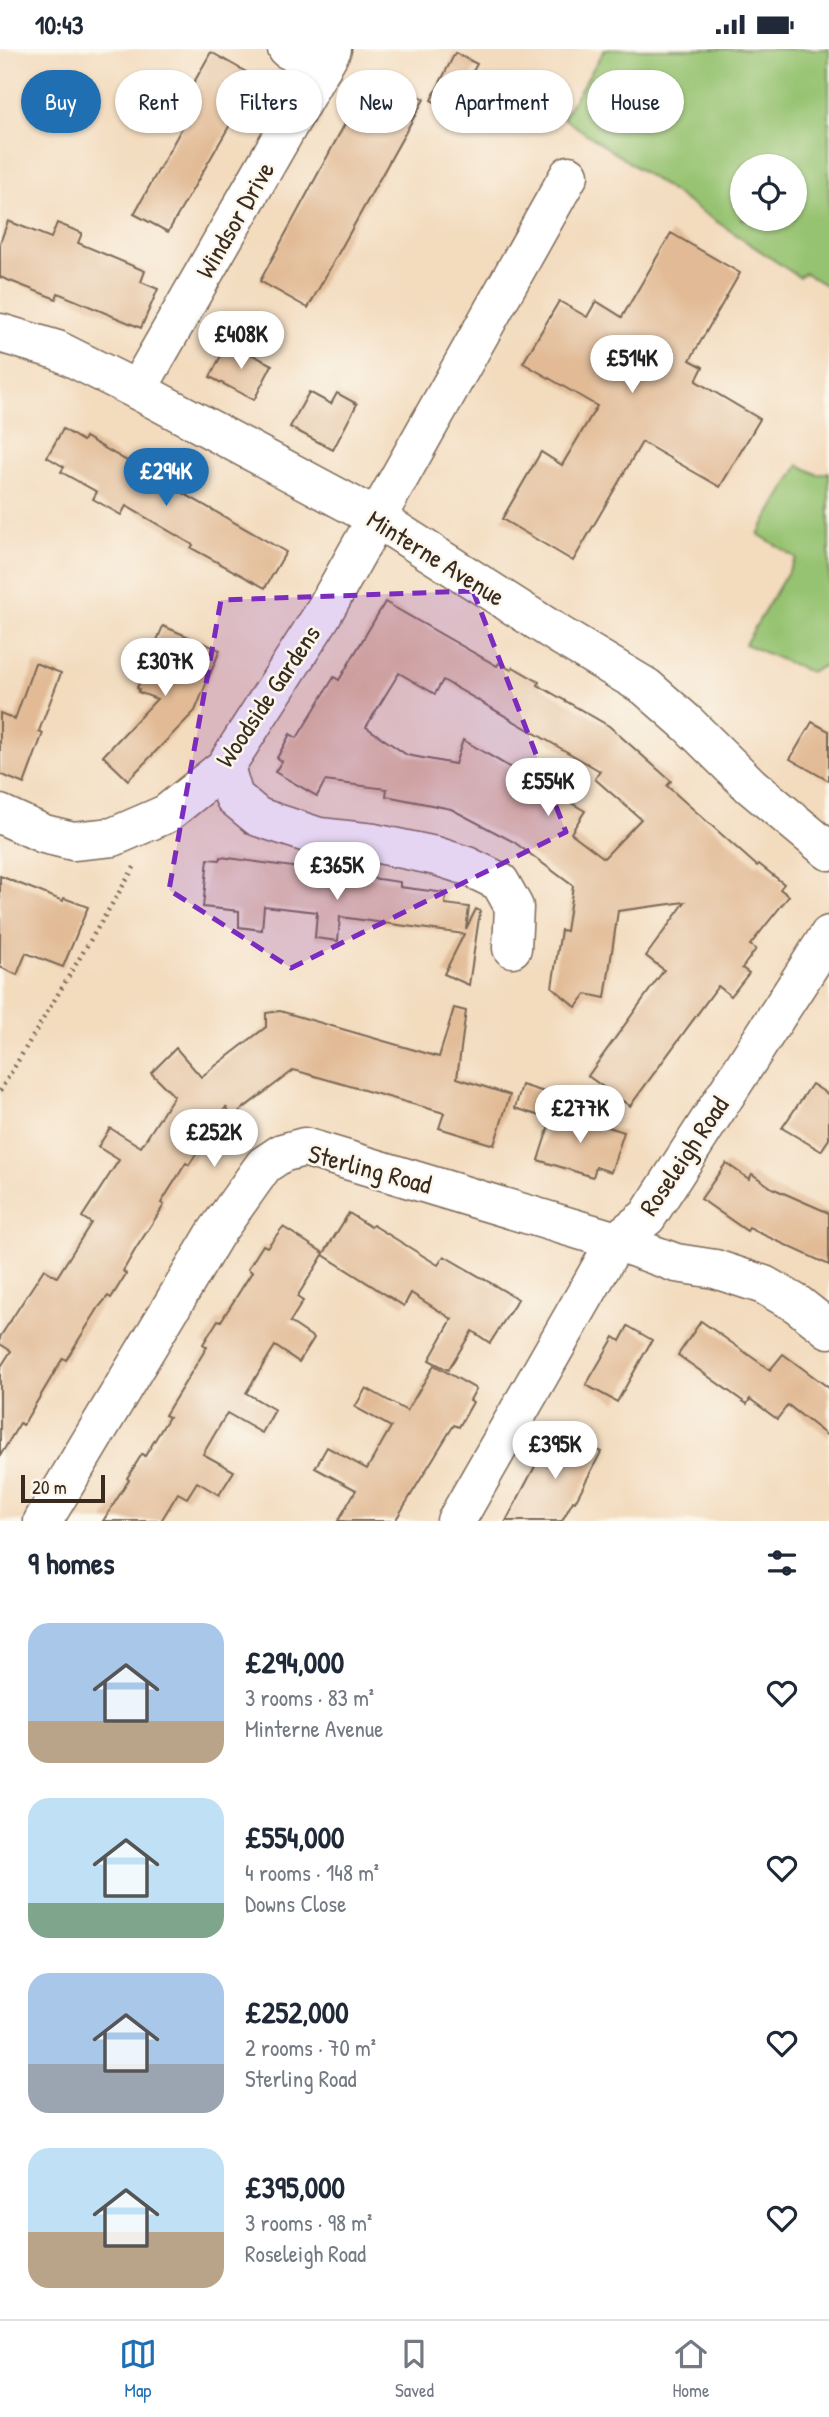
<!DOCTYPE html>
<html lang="en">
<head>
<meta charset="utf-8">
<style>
	body { margin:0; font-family:"Patrick Hand",sans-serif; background:#f6f6f7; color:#1f2937; height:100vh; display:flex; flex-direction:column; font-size:26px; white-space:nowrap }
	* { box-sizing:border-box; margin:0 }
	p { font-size:23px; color:#747a83 }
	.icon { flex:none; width:38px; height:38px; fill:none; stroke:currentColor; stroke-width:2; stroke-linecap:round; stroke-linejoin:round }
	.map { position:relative; height:1472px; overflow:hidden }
	.panel { display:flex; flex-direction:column; background:#fff; flex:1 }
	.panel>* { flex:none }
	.hud { position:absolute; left:21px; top:21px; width:788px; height:63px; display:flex; gap:14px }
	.buttons { position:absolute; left:730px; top:105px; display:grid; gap:14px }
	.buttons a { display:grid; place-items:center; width:77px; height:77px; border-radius:50%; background:#fff; box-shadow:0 2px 5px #0004; font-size:35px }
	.scale { position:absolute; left:21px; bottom:18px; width:84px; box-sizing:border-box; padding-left:7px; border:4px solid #3b2a1e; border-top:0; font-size:19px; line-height:24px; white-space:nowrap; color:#3b2a1e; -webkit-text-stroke:5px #fbf7ec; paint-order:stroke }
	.price { position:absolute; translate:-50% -60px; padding:0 16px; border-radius:24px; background:#fff; color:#222; font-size:23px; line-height:46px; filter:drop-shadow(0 2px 4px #0008) }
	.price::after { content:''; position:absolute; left:50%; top:42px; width:21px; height:16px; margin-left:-10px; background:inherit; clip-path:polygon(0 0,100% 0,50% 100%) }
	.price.current { background:#1f6fb2; color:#fff }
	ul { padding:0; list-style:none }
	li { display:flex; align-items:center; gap:21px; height:175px; padding:0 28px }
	li span { display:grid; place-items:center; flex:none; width:196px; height:140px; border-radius:21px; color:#555 }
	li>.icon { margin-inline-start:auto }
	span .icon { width:84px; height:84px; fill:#fffc; stroke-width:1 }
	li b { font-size:30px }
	h2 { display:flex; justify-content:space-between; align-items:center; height:84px; padding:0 28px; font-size:30px }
	.tag { padding:0 24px; border-radius:32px; background:#fff; box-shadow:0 2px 5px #0004; font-size:24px; line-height:63px }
	.tag.current { background:#1f6fb2; color:#fff }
	.status { display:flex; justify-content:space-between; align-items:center; height:49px; padding:0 35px; background:#fff; direction:ltr }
	.status svg { height:19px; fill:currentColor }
	.menu { display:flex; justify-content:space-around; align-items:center; height:98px; border-top:2px solid #e0e1e3; background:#fff; font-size:19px; color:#747a83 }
	.menu a { display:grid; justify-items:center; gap:4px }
	.menu .current { color:#1f6fb2 }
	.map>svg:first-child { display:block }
	.green { fill:#96c371; stroke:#687648; stroke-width:2; fill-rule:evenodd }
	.building { fill:#e2bb96; fill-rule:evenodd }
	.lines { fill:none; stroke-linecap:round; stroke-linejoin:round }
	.minor-casing { stroke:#7b6856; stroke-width:41 }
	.path { stroke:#7b6856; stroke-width:4.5; stroke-dasharray:2 5; stroke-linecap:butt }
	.minor { stroke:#fff; stroke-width:38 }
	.marked { fill:#7b2cbf; fill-opacity:0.2; stroke:#7b2cbf; stroke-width:5; stroke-dasharray:14 9; stroke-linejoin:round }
	.labels { text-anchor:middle; stroke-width:5; stroke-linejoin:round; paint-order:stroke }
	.street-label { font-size:26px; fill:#3b2a1e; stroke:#fbf7ec }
</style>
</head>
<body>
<div class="status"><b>10:43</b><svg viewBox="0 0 49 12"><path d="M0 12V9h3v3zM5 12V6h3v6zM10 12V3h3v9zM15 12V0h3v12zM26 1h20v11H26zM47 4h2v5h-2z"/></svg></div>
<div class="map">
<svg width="829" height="1472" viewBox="0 0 829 1472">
	<rect width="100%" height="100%" fill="#fbf7ec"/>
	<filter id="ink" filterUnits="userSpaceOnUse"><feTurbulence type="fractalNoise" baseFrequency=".0143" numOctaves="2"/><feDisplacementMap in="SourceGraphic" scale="14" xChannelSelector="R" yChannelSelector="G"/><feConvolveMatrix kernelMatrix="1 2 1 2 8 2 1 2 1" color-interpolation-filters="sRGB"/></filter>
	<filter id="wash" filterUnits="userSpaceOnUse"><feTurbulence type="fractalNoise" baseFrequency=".00686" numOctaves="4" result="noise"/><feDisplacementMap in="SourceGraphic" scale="28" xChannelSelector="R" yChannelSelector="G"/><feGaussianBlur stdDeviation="1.57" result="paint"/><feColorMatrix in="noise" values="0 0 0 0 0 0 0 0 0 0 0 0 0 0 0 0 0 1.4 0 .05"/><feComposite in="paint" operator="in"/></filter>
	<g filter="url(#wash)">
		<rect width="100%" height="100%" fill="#f3dbbe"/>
		<!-- green -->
		<g class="green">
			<path d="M 605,0 L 829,0 L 829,238 L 805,224 L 799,228 L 563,69 ZM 742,117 L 794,117 L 794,170 L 742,170 Z"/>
			<polygon points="799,416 818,426 829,423 829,615 810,623 745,595 796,509 758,485"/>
		</g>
		<g id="blocks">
			<!-- building -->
			<g class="building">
				<polygon points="211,3 257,29 168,183 134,165 189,66 179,60"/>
				<polygon points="455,4 477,15 451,62 431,51"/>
				<polygon points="374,21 424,50 308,259 260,232"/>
				<polygon points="8,172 51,189 57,174 82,184 78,194 145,222 141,233 158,240 141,279 58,244 56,250 0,228 0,194"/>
				<polygon points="671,184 740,224 690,311 703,318 696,332 760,370 720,438 642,393 573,512 502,470 541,403 562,416 597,357 523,314 559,252 587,268 596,252 622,268"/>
				<polygon points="228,293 272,316 254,351 210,328"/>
				<polygon points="309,343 331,355 337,344 357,355 333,401 290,378"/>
				<polygon points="63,380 83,392 85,388 286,503 265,539 191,499 193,496 126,457 121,466 93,450 97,443 61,423 64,418 47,408"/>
				<path d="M 385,553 L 497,617 L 499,614 L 511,621 L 513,618 L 539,633 L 538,636 L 609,677 L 671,732 L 667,737 L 757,817 L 759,815 L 784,835 L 780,840 L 789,847 L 750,896 L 756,900 L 742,919 L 749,924 L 731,947 L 718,937 L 630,1057 L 588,1027 L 664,921 L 646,907 L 685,853 L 618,862 L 605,949 L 586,945 L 576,958 L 552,938 L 561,881 L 566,882 L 573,837 L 514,793 L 451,760 L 386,747 L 387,740 L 325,732 L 317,747 L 275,723 L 282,712 L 277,709 L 290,685 L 297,689 L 334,628 L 339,631 ZM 399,624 L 435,645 L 443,631 L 600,722 L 595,730 L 641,770 L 604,809 L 571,784 L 585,762 L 463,691 L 455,715 L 407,706 L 366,678 Z"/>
				<polygon points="163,577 220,601 195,662 128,731 103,707 157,650 138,643 139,640 137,639"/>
				<polygon points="35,614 61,624 39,682 43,684 24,735 0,725 0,664 15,670"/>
				<polygon points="812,673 829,682 829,732 790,710"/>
				<polygon points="221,808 400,833 400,838 446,844 445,855 469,858 466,880 476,860 480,862 469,936 444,925 464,885 340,868 338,892 315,889 317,863 264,857 262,881 239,878 239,862 203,858 208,810 220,811"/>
				<polygon points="0,827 63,852 64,849 88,858 63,918 26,904 17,926 0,918"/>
				<polygon points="454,959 466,962 457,1029 510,1046 494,1096 439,1079 444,1064 294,1021 233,1067 226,1058 189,1116 186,1114 161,1154 164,1156 135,1201 123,1222 126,1225 111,1249 108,1247 99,1258 66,1311 63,1309 23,1376 20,1374 0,1407 0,1319 11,1302 0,1295 0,1288 44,1220 57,1228 91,1174 82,1168 119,1111 98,1098 110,1079 141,1098 174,1047 151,1024 176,999 201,1028 266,978 266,964 280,962 439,1008"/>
				<polygon points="812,1035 829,1046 829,1090 821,1102 782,1079"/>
				<polygon points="522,1036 554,1046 547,1069 515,1059"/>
				<polygon points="554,1061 624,1083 611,1123 596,1118 593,1128 538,1111"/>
				<polygon points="726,1114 749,1130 752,1125 772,1139 829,1164 829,1216 749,1179 747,1182 701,1150"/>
				<polygon points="349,1164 371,1178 373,1176 438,1216 444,1207 518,1250 490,1294 472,1282 448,1321 429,1311 452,1270 411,1244 404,1257 323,1206 297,1248 303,1252 290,1273 314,1289 299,1313 275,1297 246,1344 275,1361 262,1384 227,1364 203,1405 234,1422 219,1446 197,1433 187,1449 178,1444 161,1472 103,1472 129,1431 127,1429 142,1405 145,1407 169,1368 165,1366 207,1298 203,1295 218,1271 221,1272 252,1223 248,1220 263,1196 267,1198 283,1178 324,1204"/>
				<polygon points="701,1272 770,1321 783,1305 829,1339 829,1388 788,1356 777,1370 750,1350 747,1355 678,1306"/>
				<polygon points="628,1277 652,1291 617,1353 586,1336 614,1288 620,1292"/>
				<polygon points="434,1316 476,1340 470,1351 473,1353 459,1378 454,1376 447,1387 395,1472 338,1472 356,1441 315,1419 327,1398 367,1420 391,1378 355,1358 366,1339 407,1362"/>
				<polygon points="560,1382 601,1403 575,1453 573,1452 562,1472 506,1472 550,1389 555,1392"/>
			</g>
		</g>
	</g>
	<g filter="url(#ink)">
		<use href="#blocks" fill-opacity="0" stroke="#7b6856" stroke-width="2"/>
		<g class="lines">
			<defs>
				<g id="minor">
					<polyline points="287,0 322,18"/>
					<polyline points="0,284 57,301 137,341 378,470 561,587 646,638 688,675 751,737 829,802"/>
					<polyline points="137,341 332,0"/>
					<polyline points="225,718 234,748 258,768 319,788 374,794 436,807 467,817 500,833 514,858 512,899"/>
					<polyline points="0,765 44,785 73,792 113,788 166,765 225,718 321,568 569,126"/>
					<polyline points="43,1472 215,1185 264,1116 282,1104 304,1098 616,1192 676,1214 715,1220 764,1236 797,1255 829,1280"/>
					<polyline points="456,1472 616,1192 647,1168 829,886"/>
				</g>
			</defs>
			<!-- minor casing -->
			<use href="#minor" class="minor-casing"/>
			<!-- path -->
			<polyline class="path" points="0,1042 136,815"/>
			<!-- minor -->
			<use href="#minor" class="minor"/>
		</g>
	</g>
	<!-- marked area -->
	<path class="marked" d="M 473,542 L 566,783 L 291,919 L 169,841 L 221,551 Z"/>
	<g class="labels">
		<!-- street labels -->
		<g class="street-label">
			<text transform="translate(235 171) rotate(-60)" y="9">Windsor Drive</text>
			<text transform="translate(436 509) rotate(32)" y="9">Minterne Avenue</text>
			<text transform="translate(268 647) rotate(-56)" y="9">Woodside Gardens</text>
			<text transform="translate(684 1107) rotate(-56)" y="9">Roseleigh Road</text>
			<text transform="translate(370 1120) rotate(15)" y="9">Sterling Road</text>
		</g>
	</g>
</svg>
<div class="buttons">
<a><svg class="icon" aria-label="locate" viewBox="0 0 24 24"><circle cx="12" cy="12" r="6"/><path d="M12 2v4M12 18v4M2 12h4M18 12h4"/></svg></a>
</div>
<div class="scale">20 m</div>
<b class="price" style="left:241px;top:322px">£408K</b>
<b class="price" style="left:632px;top:346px">£514K</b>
<b class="price current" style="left:166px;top:459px">£294K</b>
<b class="price" style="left:165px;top:649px">£307K</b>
<b class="price" style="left:548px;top:769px">£554K</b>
<b class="price" style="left:337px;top:853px">£365K</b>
<b class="price" style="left:580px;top:1096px">£277K</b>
<b class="price" style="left:214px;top:1120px">£252K</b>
<b class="price" style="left:555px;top:1432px">£395K</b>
<div class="hud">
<a class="tag current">Buy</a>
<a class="tag">Rent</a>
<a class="tag">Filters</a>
<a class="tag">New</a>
<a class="tag">Apartment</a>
<a class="tag">House</a>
</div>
</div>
<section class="panel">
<h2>9 homes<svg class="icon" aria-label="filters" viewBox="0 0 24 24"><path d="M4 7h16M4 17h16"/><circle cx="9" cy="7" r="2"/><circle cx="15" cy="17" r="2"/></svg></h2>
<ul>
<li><span style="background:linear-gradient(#a9c7e8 70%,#b9a48a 0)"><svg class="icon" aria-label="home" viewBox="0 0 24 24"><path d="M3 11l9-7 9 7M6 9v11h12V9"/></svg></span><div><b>£294,000</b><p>3 rooms · 83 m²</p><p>Minterne Avenue</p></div><svg class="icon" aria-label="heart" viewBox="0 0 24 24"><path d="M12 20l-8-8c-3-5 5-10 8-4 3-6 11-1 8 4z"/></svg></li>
<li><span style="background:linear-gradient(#bfe0f5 75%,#7fa58c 0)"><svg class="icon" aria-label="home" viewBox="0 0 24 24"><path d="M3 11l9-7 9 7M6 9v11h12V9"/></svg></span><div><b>£554,000</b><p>4 rooms · 148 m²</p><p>Downs Close</p></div><svg class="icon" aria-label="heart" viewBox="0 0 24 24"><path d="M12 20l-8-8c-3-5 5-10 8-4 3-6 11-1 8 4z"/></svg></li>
<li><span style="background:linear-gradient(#a9c7e8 65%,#9aa5b1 0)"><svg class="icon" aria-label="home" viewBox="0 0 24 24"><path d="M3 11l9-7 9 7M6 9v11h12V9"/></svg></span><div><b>£252,000</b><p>2 rooms · 70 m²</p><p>Sterling Road</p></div><svg class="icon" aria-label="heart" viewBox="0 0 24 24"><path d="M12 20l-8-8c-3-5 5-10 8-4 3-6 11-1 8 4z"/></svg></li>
<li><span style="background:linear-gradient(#bfe0f5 60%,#b9a48a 0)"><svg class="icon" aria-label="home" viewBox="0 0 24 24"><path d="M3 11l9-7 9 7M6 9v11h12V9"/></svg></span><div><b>£395,000</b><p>3 rooms · 98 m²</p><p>Roseleigh Road</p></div><svg class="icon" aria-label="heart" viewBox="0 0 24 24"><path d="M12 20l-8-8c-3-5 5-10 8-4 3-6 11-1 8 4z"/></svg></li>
</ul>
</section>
<nav class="menu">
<a class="current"><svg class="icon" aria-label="map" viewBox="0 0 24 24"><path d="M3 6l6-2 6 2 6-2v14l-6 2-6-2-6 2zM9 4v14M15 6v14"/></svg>Map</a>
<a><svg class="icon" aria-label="saved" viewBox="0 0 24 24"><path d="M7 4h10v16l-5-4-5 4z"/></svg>Saved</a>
<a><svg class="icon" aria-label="home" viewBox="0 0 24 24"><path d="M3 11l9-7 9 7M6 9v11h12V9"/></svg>Home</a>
</nav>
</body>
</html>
